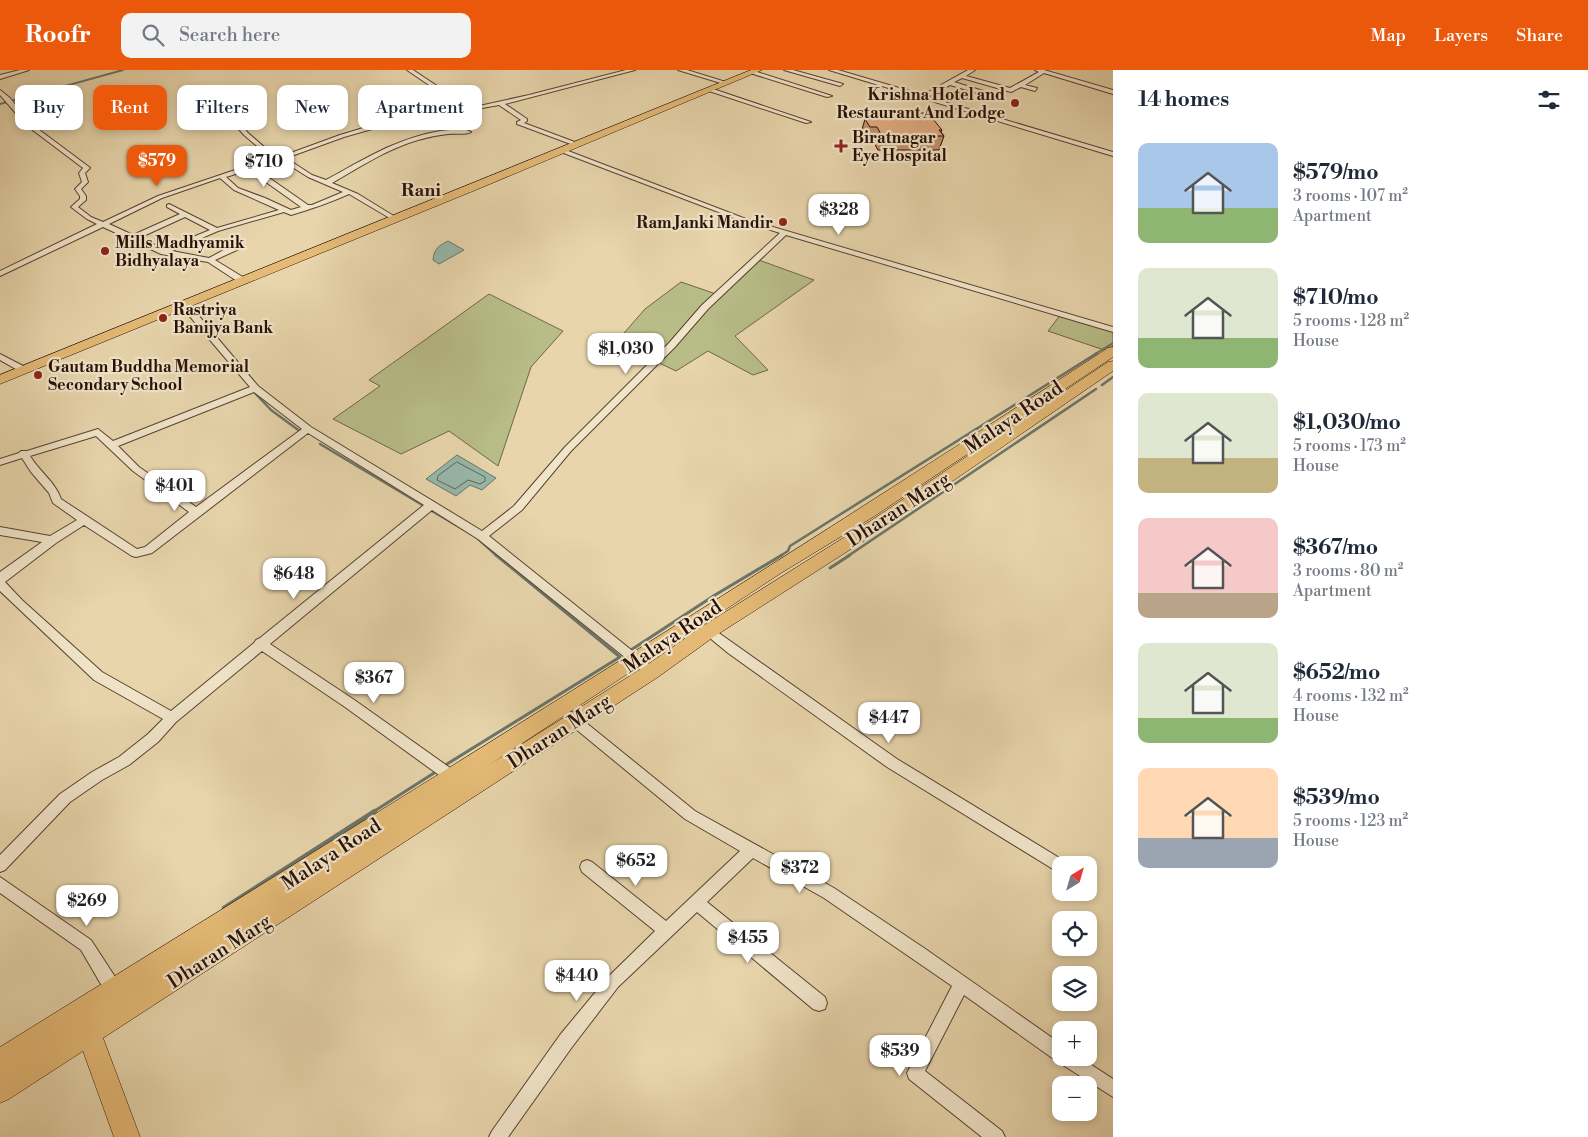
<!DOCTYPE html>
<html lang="en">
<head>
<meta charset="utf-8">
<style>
	body { margin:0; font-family:"Libre Bodoni",serif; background:#f2f2f3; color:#1f2937; height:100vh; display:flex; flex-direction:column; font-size:19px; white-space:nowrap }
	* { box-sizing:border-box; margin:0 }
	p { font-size:16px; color:#747a83 }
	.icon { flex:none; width:28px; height:28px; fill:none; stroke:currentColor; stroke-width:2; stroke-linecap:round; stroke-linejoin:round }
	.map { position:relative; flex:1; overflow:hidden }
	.panel { display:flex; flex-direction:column; background:#fff; width:475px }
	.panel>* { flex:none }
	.top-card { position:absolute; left:15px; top:15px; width:475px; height:45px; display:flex; gap:10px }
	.needle { width:32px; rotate:37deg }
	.tools { position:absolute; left:1052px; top:786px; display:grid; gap:10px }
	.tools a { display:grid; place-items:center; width:45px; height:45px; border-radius:10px; background:#fff; box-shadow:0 2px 8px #0003; font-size:25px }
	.price { position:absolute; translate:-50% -42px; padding:0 11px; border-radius:10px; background:#fff; color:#222; font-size:16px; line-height:32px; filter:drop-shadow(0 1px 2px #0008) }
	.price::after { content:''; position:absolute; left:50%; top:30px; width:15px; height:11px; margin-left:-8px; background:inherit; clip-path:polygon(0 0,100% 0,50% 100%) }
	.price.active { background:#ea580c; color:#fff }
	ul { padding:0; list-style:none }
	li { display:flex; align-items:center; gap:15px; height:125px; padding:0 25px }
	li span { display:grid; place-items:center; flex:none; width:140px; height:100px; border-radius:10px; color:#555 }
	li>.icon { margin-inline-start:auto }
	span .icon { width:60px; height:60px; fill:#fffc; stroke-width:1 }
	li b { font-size:21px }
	h2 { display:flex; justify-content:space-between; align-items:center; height:60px; padding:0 25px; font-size:21px }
	.pill { padding:0 18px; border-radius:10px; background:#fff; box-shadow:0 2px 8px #0003; font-size:18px; line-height:45px }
	.pill.active { background:#ea580c; color:#fff }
	header { display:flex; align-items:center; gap:30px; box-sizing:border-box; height:70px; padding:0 25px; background:#ea580c; color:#fff }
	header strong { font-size:24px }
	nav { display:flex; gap:28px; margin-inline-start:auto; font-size:18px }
	.search { width:350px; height:45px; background:#f2f2f3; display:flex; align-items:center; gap:12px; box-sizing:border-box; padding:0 18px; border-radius:10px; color:#747a83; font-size:19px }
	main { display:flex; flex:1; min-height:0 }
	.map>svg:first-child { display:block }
	.green { fill:#b8bd88; stroke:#706647 }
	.water { fill:#97b8ab; stroke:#6b7569 }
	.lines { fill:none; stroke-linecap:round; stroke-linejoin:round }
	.shore { stroke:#606458; stroke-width:1 }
	.stream-far3 { stroke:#6b7569; stroke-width:2 }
	.stream-far2 { stroke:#6b7569; stroke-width:2.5 }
	.stream-far1 { stroke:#6b7569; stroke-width:3 }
	.stream { stroke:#6b7569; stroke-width:4.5 }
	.minor-casing { stroke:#594130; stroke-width:2 }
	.primary-casing { stroke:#291006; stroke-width:1 }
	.minor { fill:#f0e4c9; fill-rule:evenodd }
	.primary { fill:#e4ba76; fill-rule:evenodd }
	.wall { fill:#c2936f; stroke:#291006 }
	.building { fill:#e2ab81; stroke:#291006 }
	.poi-dot { fill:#8f2418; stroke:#f0e4c9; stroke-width:2 }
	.labels { text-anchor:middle; stroke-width:4.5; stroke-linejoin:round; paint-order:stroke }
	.far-poi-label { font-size:16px; font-weight:bold; fill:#291006; stroke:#f0e4c9; text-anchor:start }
	.far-neighbourhood-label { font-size:18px; font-weight:bold; fill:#291006; stroke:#f0e4c9 }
	.street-label { font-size:20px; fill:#291006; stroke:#f0e4c9 }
</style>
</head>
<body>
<header>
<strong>Roofr</strong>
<div class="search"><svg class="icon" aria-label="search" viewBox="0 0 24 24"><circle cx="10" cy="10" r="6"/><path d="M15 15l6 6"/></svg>Search here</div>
<nav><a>Map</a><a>Layers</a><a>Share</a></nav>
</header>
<main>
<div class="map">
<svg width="1113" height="1067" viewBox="0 0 1113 1067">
	<rect width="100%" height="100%" fill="#e8d5ac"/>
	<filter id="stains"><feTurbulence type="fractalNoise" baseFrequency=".004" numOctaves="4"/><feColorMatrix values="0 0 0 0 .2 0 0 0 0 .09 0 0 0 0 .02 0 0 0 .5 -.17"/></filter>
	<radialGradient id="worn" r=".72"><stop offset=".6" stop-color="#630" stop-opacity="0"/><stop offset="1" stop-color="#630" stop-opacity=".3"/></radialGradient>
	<!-- green -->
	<g class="green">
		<polygon points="756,189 814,210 735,266 768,300 753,305 708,281 676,301 655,291 662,285 618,270 645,239 681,212 719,225"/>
		<polygon points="489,224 563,261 531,297 498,396 449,361 401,384 333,349 380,316 369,310"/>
		<polygon points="1061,244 1113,260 1113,283 1048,261"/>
	</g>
	<!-- water -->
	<g class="water">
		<path d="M 448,171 L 464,180 L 439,194 L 433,190 C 434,179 438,176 448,171 Z"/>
		<polygon points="457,385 496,408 482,420 470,415 456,426 426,409"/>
	</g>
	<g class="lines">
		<!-- shore -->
		<polygon class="shore" points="457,392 485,407 485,411 480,414 468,410 455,419 437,410 438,406"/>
		<!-- stream-far3 -->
		<g class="stream-far3">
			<polyline points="0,34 123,0"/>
			<polyline points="1095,284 1113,273"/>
		</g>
		<!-- stream-far2 -->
		<g class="stream-far2">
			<polyline points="1102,315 1113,307"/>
			<polyline points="254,322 271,340 301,362"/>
			<polyline points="320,374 424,436"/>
			<polyline points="432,441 476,467 497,486"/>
			<polyline points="780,486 788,481 790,476 1097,283"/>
			<polyline points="848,486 1096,319"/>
		</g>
		<!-- stream-far1 -->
		<g class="stream-far1">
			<polyline points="830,498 850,485"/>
			<polyline points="631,580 715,525 782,485"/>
			<polyline points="447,694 620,587 496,485"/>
			<polyline points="373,742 434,703"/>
		</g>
		<!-- stream -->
		<polyline class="stream" points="224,838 375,741"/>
		<defs>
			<g id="minor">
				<polygon points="20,0 29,0 0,9 0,5"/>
				<path d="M 407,0 L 413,0 L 470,38 L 529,25 L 626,0 L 635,0 L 505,34 L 527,49 L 527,51 L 524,53 L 580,74 L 580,76 L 576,76 L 517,54 L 517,52 L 521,50 L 499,35 L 386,55 L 344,67 L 286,88 L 312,105 L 326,110 C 365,89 395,69 440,61 C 450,60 463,57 471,62 C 465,65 456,63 448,64 C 438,65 428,67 418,70 C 387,79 360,97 332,113 L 358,124 L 397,148 L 397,150 L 393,150 L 349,124 C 329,133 311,139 291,145 L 284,142 L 218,161 L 172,181 L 209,188 L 233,175 L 239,175 L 239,179 L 215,190 L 246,209 L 246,213 L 240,213 L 208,192 L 161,184 L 103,157 L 0,206 L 0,201 L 97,154 L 87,149 L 71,137 L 80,129 L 80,126 L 75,119 L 82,112 L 79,103 L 83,98 L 26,55 L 0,25 L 0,20 L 10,28 L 30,53 L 89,97 L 90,98 L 85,103 L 88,112 L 81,119 L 86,126 L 86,130 L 78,137 L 91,147 L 103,152 L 158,126 L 247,96 L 272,89 L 244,65 L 231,50 L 231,48 L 235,48 L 248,63 L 277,88 L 340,65 L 383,52 L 464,39 ZM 281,90 L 308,107 L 343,122 L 312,135 L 308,135 L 255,98 ZM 249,100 L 301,137 L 291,140 L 265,128 L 238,118 L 226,107 ZM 220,108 L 234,120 L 279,140 L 217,158 L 169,134 L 167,135 L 167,137 L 180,144 L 133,165 L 109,154 L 162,128 ZM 185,147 L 210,160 L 164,179 L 139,168 Z"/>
				<polygon points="678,0 687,0 729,13 724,14"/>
				<polygon points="784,0 793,0 843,14 840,16"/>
				<polygon points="829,0 838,0 923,25 968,0 975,0 966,6 1010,18 1039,2 1035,0 1044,0 1113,20 1113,24 1044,3 1025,15 1037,18 1035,21 1021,17 1011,22 962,8 954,12 1003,27 1001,30 950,15 928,27 1113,82 1113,86"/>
				<polygon points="750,1 754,1 832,26 827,27 750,3"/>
				<polygon points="709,19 713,19 811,52 806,53 709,21"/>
				<path d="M 563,79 L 746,149 L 1113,257 L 1113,262 L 786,165 L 708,239 L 675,277 L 571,381 L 522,440 L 489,466 L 655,599 L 657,602 L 655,605 L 651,607 L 647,605 L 478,469 L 432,440 L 270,574 L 353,629 L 460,705 L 462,709 L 460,713 L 455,715 L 450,713 L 345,637 L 262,581 L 176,652 L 158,672 L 129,695 L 102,710 L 70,732 L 5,800 L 0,802 L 0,785 L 60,724 L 92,702 L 119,687 L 148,664 L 163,649 L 94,610 L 0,521 L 0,502 L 42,472 L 0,465 L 0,457 L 50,466 L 77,450 L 53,433 L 49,423 L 31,402 L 22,388 L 0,395 L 0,389 L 19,383 L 21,381 L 27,381 L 98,359 L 113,371 L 250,317 L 181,236 L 180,234 L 184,232 L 187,232 L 258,316 L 311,357 L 482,461 L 514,436 L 565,377 L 669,273 L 702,235 L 780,163 L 742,151 L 561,82 L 561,80 ZM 254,322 L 302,359 L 196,437 L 139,397 L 118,376 ZM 308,363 L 424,435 L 260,568 L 256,570 L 254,573 L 171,641 L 102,602 L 22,530 L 5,512 L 56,473 L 84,455 L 132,486 L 136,487 L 152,483 ZM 96,366 L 133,401 L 189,442 L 145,477 L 137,479 L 61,429 C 56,413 39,401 30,386 Z"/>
				<polygon points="0,284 27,298 28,300 24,303 21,302 0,290"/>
				<polygon points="709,556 897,689 1066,792 1067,795 1061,795 1061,804 887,697 728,583 705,564 703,561 705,558"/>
				<polygon points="570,642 574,643 695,741 834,818 924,878 1061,974 1061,988 1081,988 1113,1009 1113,1027 1055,990 964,925 925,1001 1002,1061 1005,1067 982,1067 909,1009 907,1003 952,916 824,828 753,788 707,832 825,927 827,933 825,939 819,941 813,939 697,842 618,917 572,977 508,1067 489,1067 492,1061 560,965 608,907 655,861 582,802 580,797 582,792 587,790 592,792 666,851 740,781 685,749 566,651 564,647 566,643"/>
				<polygon points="0,807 91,870 121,916 123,922 121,928 115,930 109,928 81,880 0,823"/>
			</g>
			<g id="primary">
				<polygon points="751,0 762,0 478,119 0,314 0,305"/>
				<path d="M 1113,277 L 1113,287 L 873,447 L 781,503 L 489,695 L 644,597 L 703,556 L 875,448 L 1108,292 L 1113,291 L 1113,301 L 887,456 L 715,566 L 658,607 L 103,968 L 140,1067 L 114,1067 L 83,981 L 9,1029 L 0,1033 L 0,977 C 371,747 742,517 1108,278 Z"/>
			</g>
		</defs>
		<!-- minor casing -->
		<use href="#minor" class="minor-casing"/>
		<!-- primary casing -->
		<use href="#primary" class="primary-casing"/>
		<!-- minor -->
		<use href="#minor" class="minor"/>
		<!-- primary -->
		<use href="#primary" class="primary"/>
	</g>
	<!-- wall -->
	<polygon class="wall" points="870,42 907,43 942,60 941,62 944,66 939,80 878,80 873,71 866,71 861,63 865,49 869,49"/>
	<!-- building -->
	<polygon class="building" points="905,40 907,43 928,43 942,60 939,60 944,66 882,66 877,57 870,57 865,49 874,49 870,42"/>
	<!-- markers -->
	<g class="poi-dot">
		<circle cx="1015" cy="33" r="5"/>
		<path d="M838.5 68.5h5v5h5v5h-5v5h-5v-5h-5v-5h5z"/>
		<circle cx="783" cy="152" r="5"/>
		<circle cx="105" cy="181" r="5"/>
		<circle cx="163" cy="248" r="5"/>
		<circle cx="38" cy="305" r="5"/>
	</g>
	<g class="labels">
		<!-- far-poi labels -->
		<g class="far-poi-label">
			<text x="1005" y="30" text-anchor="end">Krishna Hotel and<tspan x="1005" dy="18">Restaurant And Lodge</tspan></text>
			<text x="852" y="73">Biratnagar<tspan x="852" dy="18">Eye Hospital</tspan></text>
			<text x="773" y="158" text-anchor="end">Ram Janki Mandir</text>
			<text x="115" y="178">Mills Madhyamik<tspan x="115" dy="18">Bidhyalaya</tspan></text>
			<text x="173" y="245">Rastriya<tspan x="173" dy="18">Banijya Bank</tspan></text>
			<text x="48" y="302">Gautam Buddha Memorial<tspan x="48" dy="18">Secondary School</tspan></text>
		</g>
		<!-- far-neighbourhood labels -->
		<g class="far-neighbourhood-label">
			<text x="421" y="126">Rani</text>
		</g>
		<!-- street labels -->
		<g class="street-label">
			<text transform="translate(1013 347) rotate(-34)" y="7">Malaya Road</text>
			<text transform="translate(898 439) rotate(-33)" y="7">Dharan Marg</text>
			<text transform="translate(672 566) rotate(-34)" y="7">Malaya Road</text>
			<text transform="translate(559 661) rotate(-33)" y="7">Dharan Marg</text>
			<text transform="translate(331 784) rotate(-33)" y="7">Malaya Road</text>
			<text transform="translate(219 881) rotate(-33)" y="7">Dharan Marg</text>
		</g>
	</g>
	<rect width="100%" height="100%" filter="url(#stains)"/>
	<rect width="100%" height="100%" fill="url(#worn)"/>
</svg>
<div class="tools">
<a><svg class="needle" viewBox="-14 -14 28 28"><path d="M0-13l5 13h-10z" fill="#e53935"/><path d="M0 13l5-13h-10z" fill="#747a83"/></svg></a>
<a><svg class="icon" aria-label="locate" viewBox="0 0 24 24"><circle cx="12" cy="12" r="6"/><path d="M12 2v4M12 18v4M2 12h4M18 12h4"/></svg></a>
<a><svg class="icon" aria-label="layers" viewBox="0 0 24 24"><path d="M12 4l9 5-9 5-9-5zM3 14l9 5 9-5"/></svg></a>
<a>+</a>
<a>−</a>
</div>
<b class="price active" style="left:157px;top:117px">$579</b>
<b class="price" style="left:264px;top:118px">$710</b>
<b class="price" style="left:839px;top:166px">$328</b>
<b class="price" style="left:626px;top:305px">$1,030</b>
<b class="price" style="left:175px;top:442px">$401</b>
<b class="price" style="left:294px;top:530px">$648</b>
<b class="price" style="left:374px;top:634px">$367</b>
<b class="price" style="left:889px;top:674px">$447</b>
<b class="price" style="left:636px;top:817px">$652</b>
<b class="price" style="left:800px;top:824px">$372</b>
<b class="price" style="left:87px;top:857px">$269</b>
<b class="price" style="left:748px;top:894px">$455</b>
<b class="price" style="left:577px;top:932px">$440</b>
<b class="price" style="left:900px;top:1007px">$539</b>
<div class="top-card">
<a class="pill">Buy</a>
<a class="pill active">Rent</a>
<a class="pill">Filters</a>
<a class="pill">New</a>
<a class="pill">Apartment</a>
</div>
</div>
<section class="panel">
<h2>14 homes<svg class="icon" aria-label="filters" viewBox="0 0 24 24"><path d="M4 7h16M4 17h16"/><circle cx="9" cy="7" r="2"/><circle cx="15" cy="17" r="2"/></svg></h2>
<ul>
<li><span style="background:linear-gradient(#a9c7e8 65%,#8fb573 0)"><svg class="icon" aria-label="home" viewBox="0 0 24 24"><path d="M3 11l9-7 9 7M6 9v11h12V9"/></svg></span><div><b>$579/mo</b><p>3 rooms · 107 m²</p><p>Apartment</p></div></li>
<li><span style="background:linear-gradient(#dfe7d0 70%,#8fb573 0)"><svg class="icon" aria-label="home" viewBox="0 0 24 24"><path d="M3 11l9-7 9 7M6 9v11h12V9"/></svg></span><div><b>$710/mo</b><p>5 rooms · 128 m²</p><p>House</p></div></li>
<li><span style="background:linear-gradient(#dfe7d0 65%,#c2b280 0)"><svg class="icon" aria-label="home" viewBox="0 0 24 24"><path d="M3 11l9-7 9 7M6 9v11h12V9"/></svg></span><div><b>$1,030/mo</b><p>5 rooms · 173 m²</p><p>House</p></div></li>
<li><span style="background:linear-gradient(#f6c9c9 75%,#b9a48a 0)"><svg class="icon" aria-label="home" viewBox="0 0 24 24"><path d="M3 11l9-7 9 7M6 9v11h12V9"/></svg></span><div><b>$367/mo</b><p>3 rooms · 80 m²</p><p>Apartment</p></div></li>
<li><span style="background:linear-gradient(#dfe7d0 75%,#8fb573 0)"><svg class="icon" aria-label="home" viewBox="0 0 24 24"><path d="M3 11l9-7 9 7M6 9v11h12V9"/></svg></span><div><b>$652/mo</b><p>4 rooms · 132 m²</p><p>House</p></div></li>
<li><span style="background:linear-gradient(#ffd9b3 70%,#9aa5b1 0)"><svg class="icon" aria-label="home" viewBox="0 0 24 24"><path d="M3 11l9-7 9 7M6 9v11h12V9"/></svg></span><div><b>$539/mo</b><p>5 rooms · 123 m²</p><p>House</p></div></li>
</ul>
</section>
</main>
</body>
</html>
